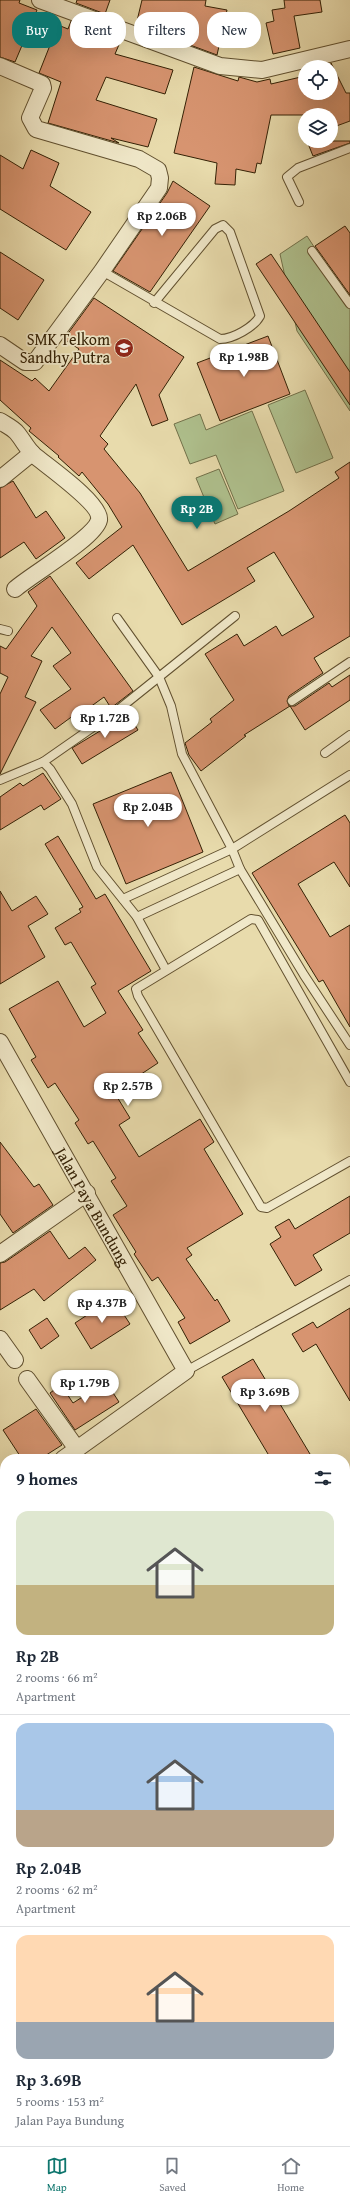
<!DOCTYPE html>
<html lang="en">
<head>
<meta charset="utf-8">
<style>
	body { margin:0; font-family:"Gentium Book Plus",serif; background:#f6f6f7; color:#1f2937; height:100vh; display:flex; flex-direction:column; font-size:15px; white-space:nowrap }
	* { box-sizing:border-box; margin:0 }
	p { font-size:13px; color:#747a83 }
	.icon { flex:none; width:22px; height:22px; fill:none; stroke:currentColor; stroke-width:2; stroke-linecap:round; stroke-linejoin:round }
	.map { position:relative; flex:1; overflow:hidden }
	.sheet { position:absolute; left:0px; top:1454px; width:350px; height:692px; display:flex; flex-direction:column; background:#fff; border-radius:16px 16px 0 0; box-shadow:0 4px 16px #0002 }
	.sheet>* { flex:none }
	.banner { position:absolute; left:12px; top:12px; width:326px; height:36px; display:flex; gap:8px }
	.fabs { position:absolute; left:298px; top:60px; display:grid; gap:8px }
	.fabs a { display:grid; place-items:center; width:40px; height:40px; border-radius:50%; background:#fff; box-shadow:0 4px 16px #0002; font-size:20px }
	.price { position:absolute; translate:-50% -34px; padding:0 9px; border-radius:14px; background:#fff; color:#222; font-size:13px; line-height:26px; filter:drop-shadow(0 1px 2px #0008) }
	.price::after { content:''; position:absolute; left:50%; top:24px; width:12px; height:9px; margin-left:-6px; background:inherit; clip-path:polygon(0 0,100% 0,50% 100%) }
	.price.active { background:#0f766e; color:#fff }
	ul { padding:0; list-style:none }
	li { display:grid; align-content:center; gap:8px; height:212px; padding:0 16px }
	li+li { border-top:1px solid #e0e1e3 }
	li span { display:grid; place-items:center; height:124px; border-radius:12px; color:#555 }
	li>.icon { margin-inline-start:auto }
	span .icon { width:72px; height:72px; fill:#fffc; stroke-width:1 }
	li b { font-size:17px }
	h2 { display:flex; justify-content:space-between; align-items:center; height:48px; padding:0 16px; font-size:17px }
	.tag { padding:0 14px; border-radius:16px; background:#fff; box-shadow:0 4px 16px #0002; font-size:14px; line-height:36px }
	.tag.active { background:#0f766e; color:#fff }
	.menu { display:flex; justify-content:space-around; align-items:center; height:56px; border-top:1px solid #e0e1e3; background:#fff; font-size:11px; color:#747a83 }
	.menu a { display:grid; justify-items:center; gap:2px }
	.menu .active { color:#0f766e }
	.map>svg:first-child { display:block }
	.green { fill:#afc18e; stroke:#72714a }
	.building { fill:#d79470; stroke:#342105 }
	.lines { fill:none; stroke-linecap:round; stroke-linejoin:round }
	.service-casing { stroke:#61502f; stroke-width:10 }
	.minor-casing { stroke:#61502f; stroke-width:18 }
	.service { stroke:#f0e8c9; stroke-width:8 }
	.minor { stroke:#f0e8c9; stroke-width:16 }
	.labels { text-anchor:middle; stroke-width:3.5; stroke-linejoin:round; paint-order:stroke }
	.poi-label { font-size:16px; fill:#342105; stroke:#f0e8c9; text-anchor:end }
	.street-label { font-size:16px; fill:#342105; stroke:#f0e8c9 }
</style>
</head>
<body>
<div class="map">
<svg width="350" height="2146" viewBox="0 0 350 2146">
	<rect width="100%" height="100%" fill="#e8dbac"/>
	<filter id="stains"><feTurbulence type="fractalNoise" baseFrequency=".005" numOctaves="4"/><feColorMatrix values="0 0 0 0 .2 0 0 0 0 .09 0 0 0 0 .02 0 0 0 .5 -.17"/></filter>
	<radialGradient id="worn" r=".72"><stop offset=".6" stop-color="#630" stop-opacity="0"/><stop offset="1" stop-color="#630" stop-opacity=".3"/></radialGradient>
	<!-- green -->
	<g class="green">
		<polygon points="307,236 350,302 350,411 297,331 280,254"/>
		<polygon points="305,390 333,458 296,473 268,405"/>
		<polygon points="252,411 284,491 238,509 216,455 190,464 174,424 200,414 206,430"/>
		<polygon points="219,469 238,514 215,524 196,478"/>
	</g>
	<!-- building -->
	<g class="building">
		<polygon points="0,0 20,0 19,3 37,10 15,62 0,57"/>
		<polygon points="77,0 110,0 105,14 76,3"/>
		<polygon points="142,0 206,0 205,6 227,10 217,55 136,25"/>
		<polygon points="284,0 320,0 322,12 294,16 300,48 273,54 266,23 274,21 272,10 285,8"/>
		<polygon points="71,21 121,40 115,54 173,70 165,94 106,77 96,100 157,119 148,147 111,138 119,143 48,123 61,82 39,73 58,25 68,29"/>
		<polygon points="331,63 346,93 350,93 350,121 331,128 331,115 271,115 261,164 257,163 255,173 236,169 235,185 215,184 217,163 174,153 194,67 238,81 239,77 257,82 270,79 271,84 305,76 305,93 331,93"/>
		<polygon points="307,141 350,141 350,143 313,156"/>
		<polygon points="31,150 59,163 50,186 91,212 66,250 0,209 0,155 23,169"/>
		<polygon points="173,181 210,206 150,292 113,271 167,193"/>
		<polygon points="345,226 350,233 350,295 315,246"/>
		<polygon points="0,252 44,280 18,320 0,308"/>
		<polygon points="271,254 350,372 350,405 256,264"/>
		<polygon points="94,298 184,357 159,395 168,420 152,426 136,384 100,436 108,444 104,449 140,493 188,571 289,511 339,478 335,472 350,462 350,636 314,658 323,673 289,696 287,701 289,706 295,706 329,683 332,687 350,675 350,700 305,730 290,706 244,735 246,736 201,771 189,755 185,743 212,722 210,719 234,700 205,654 237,634 244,646 276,626 282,636 314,617 274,552 247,568 255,581 182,625 133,545 89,579 76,563 122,527 108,504 82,472 79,476 58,457 59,456 29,431 31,428 0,400 0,360 32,381 35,378 49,391 79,349 64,339"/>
		<polygon points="268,336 290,394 220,421 197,363"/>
		<polygon points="13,481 36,518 46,511 65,538 36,559 24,542 0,558 0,488"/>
		<polygon points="50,576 133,691 111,708 104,697 86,710 85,707 55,729 40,710 71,689 53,666 71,653 52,627 31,656 42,661 25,697 36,702 0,774 0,694 8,677 0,673 0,646 6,649 37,606 28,592"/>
		<polygon points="128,714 138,730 82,764 72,748"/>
		<polygon points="171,772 203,852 126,884 93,804"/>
		<polygon points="43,773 61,799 44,810 41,805 0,830 0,797 20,783 23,786"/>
		<polygon points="345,815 350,823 350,887 334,862 298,884 330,937 350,925 350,1027 323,980 319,982 252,873"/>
		<polygon points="58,836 96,899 105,894 151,971 118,991 143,1030 138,1033 158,1063 114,1092 130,1118 119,1125 139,1157 200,1119 214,1142 204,1149 243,1214 187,1248 192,1255 186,1259 215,1301 217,1299 230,1321 190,1344 178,1322 185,1318 158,1277 152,1281 134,1254 136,1252 113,1215 127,1206 111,1181 116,1178 93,1141 88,1144 75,1123 79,1120 55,1083 48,1088 31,1060 36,1057 9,1009 58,981 84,1027 106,1013 91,987 96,984 71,942 65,945 55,928 81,912 79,909 83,907 45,844"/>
		<polygon points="0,891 12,911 36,896 48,914 28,926 45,957 0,984"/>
		<polygon points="0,1142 34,1187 39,1184 53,1205 13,1233 0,1214"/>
		<polygon points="350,1196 350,1233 313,1255 322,1270 295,1286 270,1244 281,1237 275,1227 289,1219 295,1229"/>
		<polygon points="50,1231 69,1259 85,1247 96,1260 44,1301 34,1289 0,1310 0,1263 5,1262"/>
		<polygon points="113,1298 130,1324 91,1349 75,1323"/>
		<polygon points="350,1308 350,1401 316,1344 303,1352 292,1334 313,1322 317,1328"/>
		<polygon points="47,1318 59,1336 41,1349 29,1330"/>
		<polygon points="253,1359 313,1459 271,1459 222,1377"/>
		<polygon points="106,1382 119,1402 75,1430 50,1393 61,1385 73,1403"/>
		<polygon points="36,1409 62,1445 40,1459 22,1459 3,1430"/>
	</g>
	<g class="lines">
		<defs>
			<g id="service">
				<polyline points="299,202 287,177 298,168 350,148"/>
				<polyline points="312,251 350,304"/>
				<path d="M 102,271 L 220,339 C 233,339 254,327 260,316 L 230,232 L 223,225 L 215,229 L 154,303"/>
				<polyline points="117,618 159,677 171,706 182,754 232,849 240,869 304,975 350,1045"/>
				<polyline points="0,629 8,631"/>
				<polyline points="292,701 350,662"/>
				<polyline points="325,753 350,735"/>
				<polyline points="43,762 50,769 72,804 97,867 137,917 166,970"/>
				<polyline points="0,780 43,762 119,709 235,616"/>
				<polyline points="123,899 232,849 350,775"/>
				<polyline points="137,917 240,869"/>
				<polyline points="350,1082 258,920 251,919 136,989 138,996 261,1207 267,1208 350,1161"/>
				<polyline points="186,1371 350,1280"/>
				<polyline points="345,1819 350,1826"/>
				<polyline points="0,1848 5,1845"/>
			</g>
			<g id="minor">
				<polyline points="40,0 220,66 262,70 350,49"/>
				<polyline points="0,66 42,84 43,88 30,118 36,129 139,159 158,170 160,178 159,188 102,271 35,362 25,362 0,345"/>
				<path d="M 0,421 C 6,425 13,428 17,433 C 23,440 27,449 34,455 C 47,466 102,504 99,520 C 95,538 32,574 15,589"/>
				<polyline points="0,479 32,453"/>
				<path id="s1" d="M 0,1042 L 186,1371 L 63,1459"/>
				<polyline points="0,1254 87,1193"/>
				<polyline points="0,1339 15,1360"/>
				<polyline points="27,1379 77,1449"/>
				<polyline points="345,1736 350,1734"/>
				<polyline points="345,1898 350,1906"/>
				<polyline points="0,1962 5,1970"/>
				<polyline points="0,2117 5,2125"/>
				<polyline points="16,2141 19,2146"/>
				<polyline points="114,2141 118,2146"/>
				<polyline points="313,2141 317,2146"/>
			</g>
		</defs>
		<!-- service casing -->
		<use href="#service" class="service-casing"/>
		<!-- minor casing -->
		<use href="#minor" class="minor-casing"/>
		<!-- service -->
		<use href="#service" class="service"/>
		<!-- minor -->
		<use href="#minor" class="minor"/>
	</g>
	<!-- icons -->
	<defs>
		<symbol id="school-disc" viewBox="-11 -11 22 22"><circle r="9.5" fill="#8f2418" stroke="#f0e8c9"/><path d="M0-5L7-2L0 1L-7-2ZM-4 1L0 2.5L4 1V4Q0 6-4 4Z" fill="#fff"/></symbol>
	</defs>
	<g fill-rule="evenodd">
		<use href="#school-disc" x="113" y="337" width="22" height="22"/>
	</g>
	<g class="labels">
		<!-- poi labels -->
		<g class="poi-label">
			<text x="110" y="345">SMK Telkom<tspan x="110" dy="18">Sandhy Putra</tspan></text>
		</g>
		<!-- street labels -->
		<g class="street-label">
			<text dy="6" stroke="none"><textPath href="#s1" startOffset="189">Jalan Paya Bundung</textPath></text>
		</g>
	</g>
	<rect width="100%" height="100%" filter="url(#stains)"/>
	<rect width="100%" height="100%" fill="url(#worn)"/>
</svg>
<div class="fabs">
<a><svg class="icon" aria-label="locate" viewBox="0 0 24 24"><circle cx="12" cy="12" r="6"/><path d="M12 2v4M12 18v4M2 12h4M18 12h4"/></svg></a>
<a><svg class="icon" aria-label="layers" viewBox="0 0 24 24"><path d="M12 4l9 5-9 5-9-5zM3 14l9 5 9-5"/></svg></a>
</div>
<b class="price" style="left:162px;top:237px">Rp 2.06B</b>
<b class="price" style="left:244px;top:378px">Rp 1.98B</b>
<b class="price active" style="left:197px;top:530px">Rp 2B</b>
<b class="price" style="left:105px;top:739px">Rp 1.72B</b>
<b class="price" style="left:148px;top:828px">Rp 2.04B</b>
<b class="price" style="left:128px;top:1107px">Rp 2.57B</b>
<b class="price" style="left:102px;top:1324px">Rp 4.37B</b>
<b class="price" style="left:85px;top:1404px">Rp 1.79B</b>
<b class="price" style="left:265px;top:1413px">Rp 3.69B</b>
<div class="banner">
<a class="tag active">Buy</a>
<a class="tag">Rent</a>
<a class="tag">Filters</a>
<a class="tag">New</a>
</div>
<section class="sheet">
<h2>9 homes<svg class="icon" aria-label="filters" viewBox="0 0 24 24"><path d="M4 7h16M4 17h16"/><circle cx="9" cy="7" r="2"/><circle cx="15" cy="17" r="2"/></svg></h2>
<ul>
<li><span style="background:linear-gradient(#dfe7d0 60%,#c2b280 0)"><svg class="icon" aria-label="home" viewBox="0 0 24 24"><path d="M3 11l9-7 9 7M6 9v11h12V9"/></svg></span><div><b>Rp 2B</b><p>2 rooms · 66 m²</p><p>Apartment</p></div></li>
<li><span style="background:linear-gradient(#a9c7e8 70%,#b9a48a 0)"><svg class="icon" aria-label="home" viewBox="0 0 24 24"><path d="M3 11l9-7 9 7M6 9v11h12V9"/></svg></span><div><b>Rp 2.04B</b><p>2 rooms · 62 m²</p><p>Apartment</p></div></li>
<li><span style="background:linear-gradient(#ffd9b3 70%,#9aa5b1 0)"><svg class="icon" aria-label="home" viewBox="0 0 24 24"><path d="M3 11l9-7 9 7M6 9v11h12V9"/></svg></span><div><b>Rp 3.69B</b><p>5 rooms · 153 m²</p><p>Jalan Paya Bundung</p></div></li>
</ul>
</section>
</div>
<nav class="menu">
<a class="active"><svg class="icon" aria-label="map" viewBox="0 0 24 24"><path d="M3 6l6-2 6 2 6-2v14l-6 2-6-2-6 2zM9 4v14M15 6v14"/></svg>Map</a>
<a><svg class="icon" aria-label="saved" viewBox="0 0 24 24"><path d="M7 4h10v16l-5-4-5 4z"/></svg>Saved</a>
<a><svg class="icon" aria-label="home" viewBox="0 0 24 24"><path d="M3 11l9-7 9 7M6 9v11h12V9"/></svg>Home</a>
</nav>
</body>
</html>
